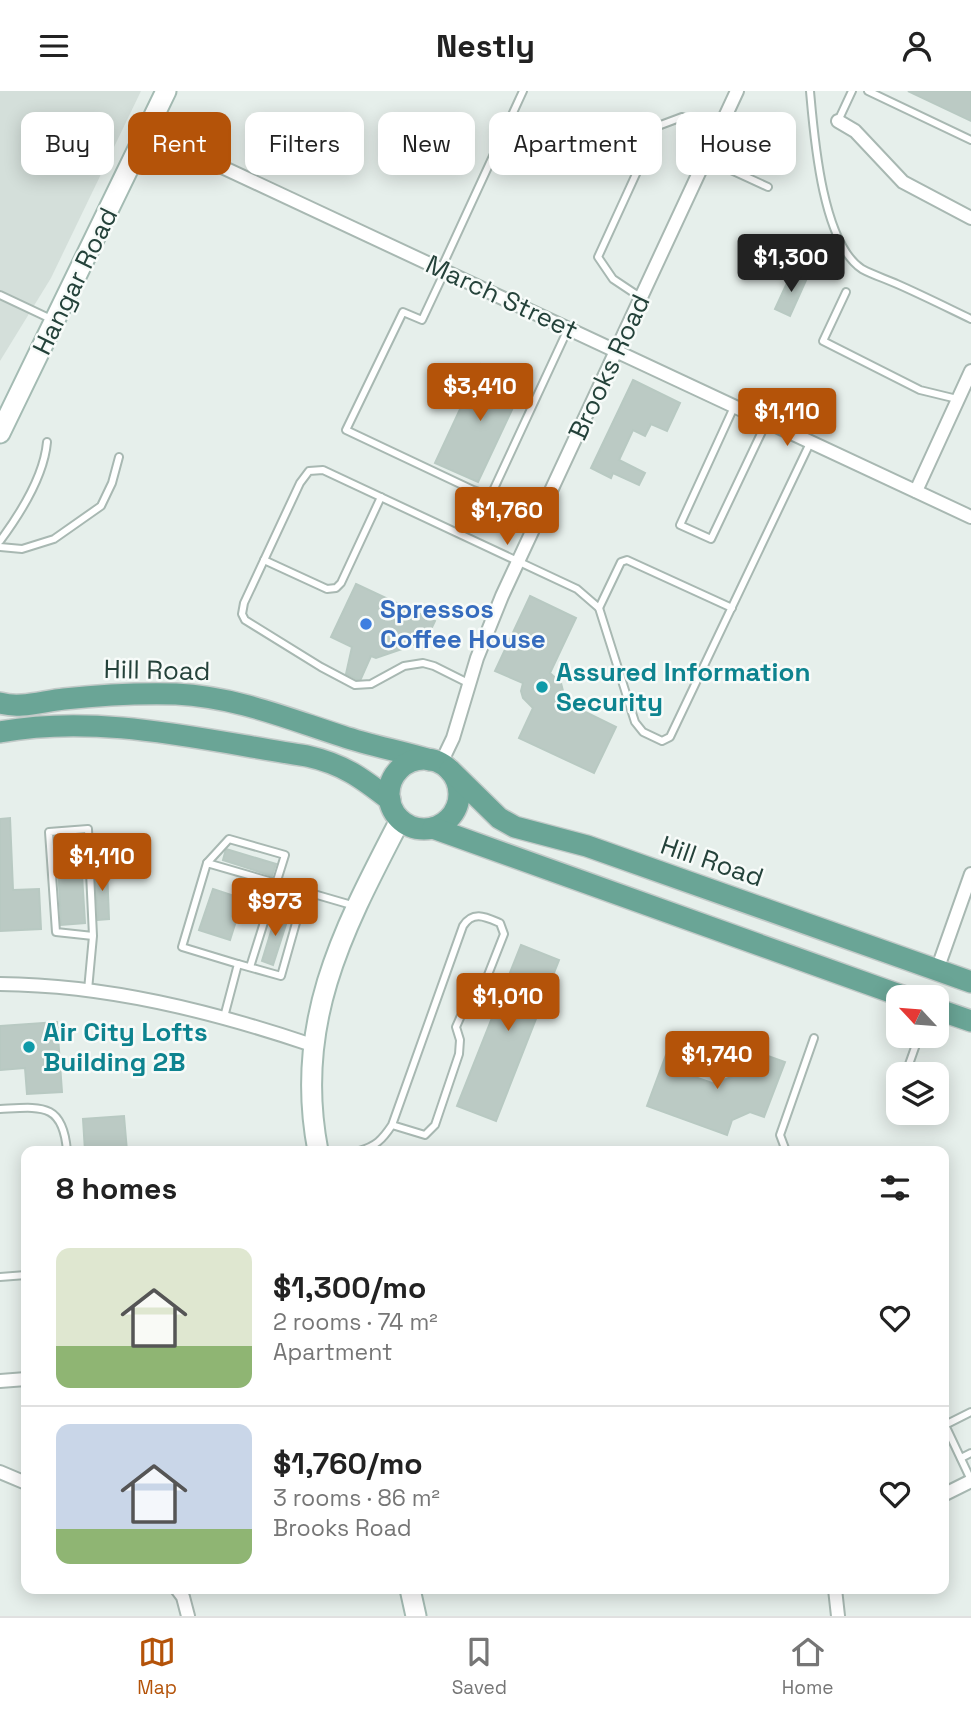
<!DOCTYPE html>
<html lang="en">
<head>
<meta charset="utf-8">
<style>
	body { margin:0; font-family:"Space Grotesk",sans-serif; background:#f2f2f2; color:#222; height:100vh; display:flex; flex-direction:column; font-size:26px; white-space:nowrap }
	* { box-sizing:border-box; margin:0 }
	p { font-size:23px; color:#767676 }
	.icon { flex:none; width:38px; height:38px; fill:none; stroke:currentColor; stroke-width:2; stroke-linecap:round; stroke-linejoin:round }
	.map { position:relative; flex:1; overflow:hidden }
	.details { position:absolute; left:21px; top:1055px; width:928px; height:448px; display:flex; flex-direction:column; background:#fff; border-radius:14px; box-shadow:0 4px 18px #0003 }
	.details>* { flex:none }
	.banner { position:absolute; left:21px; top:21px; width:929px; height:63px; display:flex; gap:14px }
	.needle { width:46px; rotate:296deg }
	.controls { position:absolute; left:886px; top:894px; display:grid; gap:14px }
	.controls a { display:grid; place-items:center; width:63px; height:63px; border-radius:14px; background:#fff; box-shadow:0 4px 18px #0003; font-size:35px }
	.price { position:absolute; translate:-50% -60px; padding:0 16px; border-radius:7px; background:#b45309; color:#fff; font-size:23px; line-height:46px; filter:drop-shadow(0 2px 4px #0008) }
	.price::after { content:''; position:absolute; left:50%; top:42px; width:21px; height:16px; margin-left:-10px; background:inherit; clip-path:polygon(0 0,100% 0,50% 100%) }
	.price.current { background:#222; color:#fff }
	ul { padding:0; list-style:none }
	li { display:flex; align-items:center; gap:21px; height:175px; padding:0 35px }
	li+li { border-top:2px solid #e0e0e0 }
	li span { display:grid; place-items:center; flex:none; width:196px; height:140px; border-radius:14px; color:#555 }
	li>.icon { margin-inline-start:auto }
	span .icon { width:84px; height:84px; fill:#fffc; stroke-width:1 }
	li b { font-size:30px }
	h2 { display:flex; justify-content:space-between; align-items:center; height:84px; padding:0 35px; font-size:30px }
	.pill { padding:0 24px; border-radius:14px; background:#fff; box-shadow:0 4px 18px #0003; font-size:24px; line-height:63px }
	.pill.current { background:#b45309; color:#fff }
	header { display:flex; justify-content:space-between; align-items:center; height:91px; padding:0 35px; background:#fff; font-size:32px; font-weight:700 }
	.dock { display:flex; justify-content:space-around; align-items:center; height:98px; border-top:2px solid #e0e0e0; background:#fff; font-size:19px; color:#767676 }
	.dock a { display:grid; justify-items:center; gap:4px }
	.dock .current { color:#b45309 }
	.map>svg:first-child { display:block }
	.built { fill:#d4dfda }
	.building { fill:#bbcac4; stroke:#b8c9c2; stroke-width:2 }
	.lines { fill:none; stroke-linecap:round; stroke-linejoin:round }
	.lane-casing { stroke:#a8b8b2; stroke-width:10 }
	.street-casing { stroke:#a8b8b2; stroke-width:16 }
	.secondary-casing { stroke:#a4bbb3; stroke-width:23 }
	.primary-casing { stroke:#c2cac8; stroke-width:24 }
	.lane { stroke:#fff; stroke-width:6 }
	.street { stroke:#fff; stroke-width:12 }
	.secondary { stroke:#fff; stroke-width:19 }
	.primary { stroke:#6aa596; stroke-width:21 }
	.shop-dot { fill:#3f7fe0; stroke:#f7fbf9; stroke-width:2.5 }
	.culture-dot { fill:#0f9aa8; stroke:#f7fbf9; stroke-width:2.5 }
	.labels { text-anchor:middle; stroke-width:5; stroke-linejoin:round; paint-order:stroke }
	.street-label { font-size:26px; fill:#24423a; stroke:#f7fbf9 }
	.shop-label { font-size:26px; font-weight:bold; fill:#366cbe; stroke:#f7fbf9; text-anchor:start }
	.culture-label { font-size:26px; font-weight:bold; fill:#0d838f; stroke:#f7fbf9; text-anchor:start }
</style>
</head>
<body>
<header><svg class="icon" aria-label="menu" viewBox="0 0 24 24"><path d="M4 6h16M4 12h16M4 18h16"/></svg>Nestly<svg class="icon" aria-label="person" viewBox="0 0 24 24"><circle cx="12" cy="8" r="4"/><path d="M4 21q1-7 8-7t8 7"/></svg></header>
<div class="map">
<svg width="971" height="1525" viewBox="0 0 971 1525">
	<rect width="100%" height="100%" fill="#e6efeb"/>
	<!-- built -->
	<polygon class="built" points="0,0 141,0 51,187 0,270"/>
	<!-- building -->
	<g class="building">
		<polygon points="908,0 971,0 971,30"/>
		<polygon points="792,181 807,187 790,225 775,218"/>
		<polygon points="481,273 524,293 478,391 435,372"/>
		<polygon points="633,289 680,312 667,340 651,333 645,345 633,339 619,369 645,382 639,394 613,382 611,387 591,377"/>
		<polygon points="356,493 435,530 422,557 409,552 408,556 376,567 371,565 360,590 346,583 352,556 331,546"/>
		<polygon points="530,505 576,527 550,582 561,592 563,600 561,609 616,636 594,682 519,647 533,617 523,607 521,600 523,592 495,580"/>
		<polygon points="10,727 13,799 39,798 41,838 0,840 0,728"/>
		<polygon points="80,752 85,832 61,834 57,754"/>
		<polygon points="226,758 276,773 272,785 223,769"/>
		<polygon points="95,777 107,777 109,828 98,829"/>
		<polygon points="213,798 243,808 230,849 199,839"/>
		<polygon points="277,821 289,824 273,874 262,870"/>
		<polygon points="521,854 559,869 496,1030 457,1015"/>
		<polygon points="57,931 62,1001 27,1003 25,977 0,979 0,935"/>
		<polygon points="743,956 785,971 764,1026 750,1021 732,1029 727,1044 647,1015 666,964 696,975 692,985 715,993 733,985"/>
		<polygon points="124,1025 127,1060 85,1060 83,1028"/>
	</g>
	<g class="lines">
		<defs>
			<g id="lane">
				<path d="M 810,0 C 814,45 822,152 862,178 C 873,184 886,188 897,193 C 922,204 946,216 971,228"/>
				<polyline points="868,0 971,49"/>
				<polyline points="838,30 852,0"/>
				<polyline points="705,67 768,96"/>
				<polyline points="441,178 523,0"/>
				<polyline points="445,180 422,229 403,221 346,339 473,399 541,422"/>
				<polyline points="846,201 823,250 920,299 957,308"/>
				<polyline points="0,204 51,228"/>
				<polyline points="640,206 613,188 598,166 658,35 682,26 719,38"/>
				<polyline points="734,316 680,434 711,448 767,330"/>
				<polyline points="491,404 568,238"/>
				<path d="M 0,450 C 20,423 44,385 47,351"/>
				<polyline points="0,456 22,458 54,448 101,415 112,392 119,366"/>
				<polyline points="264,469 327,498 336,497 341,492 381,406"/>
				<polyline points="599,517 621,471 627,469 732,517"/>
				<polyline points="470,593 434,575 423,572 404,575 371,593 355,594 321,576 245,529 242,523 244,512 300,392 309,380 323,379 577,498 599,517 635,631 643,641 662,650 670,646 811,350"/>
				<polyline points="207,772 229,748 285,764 250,876"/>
				<polyline points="238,873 281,885 305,800"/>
				<polyline points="88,899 93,845 88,738 49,741 56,841 93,845"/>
				<polyline points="224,926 238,873 182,856 207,772 355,815"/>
				<polyline points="907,979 919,945"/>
				<path d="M 0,1018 C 41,1016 63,1011 67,1060"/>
				<path d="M 359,1060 C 376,1055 382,1049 392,1034 L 463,835 C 473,819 486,826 500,832 L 504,843 L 482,899 L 467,911 L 456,936 L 460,949 L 459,963 L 435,1034 L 425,1044 L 392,1034"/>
				<polyline points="786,1060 780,1044 814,947"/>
				<polyline points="0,1186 26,1184"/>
				<polyline points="971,1321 945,1334 971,1389"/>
				<polyline points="961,1367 971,1362"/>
			</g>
			<g id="street">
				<polyline points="838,30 855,40 903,91 971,127"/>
				<polyline points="147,41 971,426"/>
				<polyline points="916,400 971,280"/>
				<polyline points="441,672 453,647 477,567 502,505 737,0"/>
				<polyline points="937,879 971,783"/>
				<path d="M 0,893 C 107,894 211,920 312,954"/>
				<polyline points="0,1290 26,1288"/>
				<polyline points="0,1381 26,1392"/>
				<polyline points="943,1404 971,1390"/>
				<polyline points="177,1498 183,1506 188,1525"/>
				<polyline points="835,1498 838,1525"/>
			</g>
			<g id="secondary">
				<polyline points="0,342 166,0"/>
				<path d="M 318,1060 C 293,932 343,839 400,729"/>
				<polyline points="410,1498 416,1525"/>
			</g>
			<g id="primary">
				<path d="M 0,612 C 20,618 43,610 64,608 C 101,604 139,602 176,603 C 236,606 286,627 342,645 C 371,655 401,660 430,669"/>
				<path d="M 0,641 C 101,622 207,650 307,665 C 343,673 362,687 390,709"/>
				<circle cx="424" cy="703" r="35"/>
				<polyline points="450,679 499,727 515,736 587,755 971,891"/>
				<polyline points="433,737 905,906"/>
				<polyline points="936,918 971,930"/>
			</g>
		</defs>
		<!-- lane casing -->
		<use href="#lane" class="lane-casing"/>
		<!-- street casing -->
		<use href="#street" class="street-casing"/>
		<!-- secondary casing -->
		<use href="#secondary" class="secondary-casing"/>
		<!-- primary casing -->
		<use href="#primary" class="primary-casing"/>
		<!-- lane -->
		<use href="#lane" class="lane"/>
		<!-- street -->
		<use href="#street" class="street"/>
		<!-- secondary -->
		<use href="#secondary" class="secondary"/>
		<!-- primary -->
		<use href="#primary" class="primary"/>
	</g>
	<!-- markers -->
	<circle class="shop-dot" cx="366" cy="533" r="7"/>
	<g class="culture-dot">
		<circle cx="542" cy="596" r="7"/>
		<circle cx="29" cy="956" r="7"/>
	</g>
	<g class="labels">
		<!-- street labels -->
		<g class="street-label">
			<text transform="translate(75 190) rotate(-64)" y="9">Hangar Road</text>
			<text transform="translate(502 206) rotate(25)" y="9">March Street</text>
			<text transform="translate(609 276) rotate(-65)" y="9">Brooks Road</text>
			<text transform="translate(157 579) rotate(1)" y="9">Hill Road</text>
			<text transform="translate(712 770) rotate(19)" y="9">Hill Road</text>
		</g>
		<!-- shop labels -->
		<g class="shop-label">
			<text x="380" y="527">Spressos<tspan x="380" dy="30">Coffee House</tspan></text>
		</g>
		<!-- culture labels -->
		<g class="culture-label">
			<text x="556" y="590">Assured Information<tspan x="556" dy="30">Security</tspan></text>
			<text x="43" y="950">Air City Lofts<tspan x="43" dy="30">Building 2B</tspan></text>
		</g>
	</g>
</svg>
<div class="controls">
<a><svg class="needle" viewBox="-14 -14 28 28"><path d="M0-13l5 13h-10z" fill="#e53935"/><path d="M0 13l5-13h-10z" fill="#767676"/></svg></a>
<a><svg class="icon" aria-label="layers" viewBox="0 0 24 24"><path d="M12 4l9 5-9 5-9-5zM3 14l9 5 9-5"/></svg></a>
</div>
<b class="price current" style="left:791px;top:203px">$1,300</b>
<b class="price" style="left:480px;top:332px">$3,410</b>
<b class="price" style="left:787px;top:357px">$1,110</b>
<b class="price" style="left:507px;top:456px">$1,760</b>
<b class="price" style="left:102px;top:802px">$1,110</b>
<b class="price" style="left:275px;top:847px">$973</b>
<b class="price" style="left:508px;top:942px">$1,010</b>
<b class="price" style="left:717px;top:1000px">$1,740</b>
<div class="banner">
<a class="pill">Buy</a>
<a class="pill current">Rent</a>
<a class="pill">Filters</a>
<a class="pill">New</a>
<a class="pill">Apartment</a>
<a class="pill">House</a>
</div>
<section class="details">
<h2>8 homes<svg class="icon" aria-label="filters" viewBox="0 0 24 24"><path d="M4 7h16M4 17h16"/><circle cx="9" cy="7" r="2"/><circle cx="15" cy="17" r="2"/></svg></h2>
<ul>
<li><span style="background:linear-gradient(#dfe7d0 70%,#8fb573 0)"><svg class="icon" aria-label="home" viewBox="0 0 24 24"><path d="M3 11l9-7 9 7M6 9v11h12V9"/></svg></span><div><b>$1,300/mo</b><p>2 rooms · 74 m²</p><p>Apartment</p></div><svg class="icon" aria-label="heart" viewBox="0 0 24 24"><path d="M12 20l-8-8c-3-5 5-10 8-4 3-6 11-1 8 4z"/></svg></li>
<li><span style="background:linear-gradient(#c9d6e8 75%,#8fb573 0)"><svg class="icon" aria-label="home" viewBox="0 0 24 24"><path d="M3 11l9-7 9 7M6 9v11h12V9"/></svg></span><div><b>$1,760/mo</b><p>3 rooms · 86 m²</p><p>Brooks Road</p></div><svg class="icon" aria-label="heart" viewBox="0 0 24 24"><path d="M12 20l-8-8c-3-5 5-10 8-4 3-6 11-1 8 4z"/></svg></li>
</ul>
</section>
</div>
<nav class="dock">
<a class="current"><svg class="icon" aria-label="map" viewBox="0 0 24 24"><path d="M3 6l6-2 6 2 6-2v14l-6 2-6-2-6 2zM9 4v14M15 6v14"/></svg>Map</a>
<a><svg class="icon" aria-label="saved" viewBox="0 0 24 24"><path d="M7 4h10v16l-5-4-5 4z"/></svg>Saved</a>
<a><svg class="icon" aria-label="home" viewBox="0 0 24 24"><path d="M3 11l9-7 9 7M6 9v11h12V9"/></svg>Home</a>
</nav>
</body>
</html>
